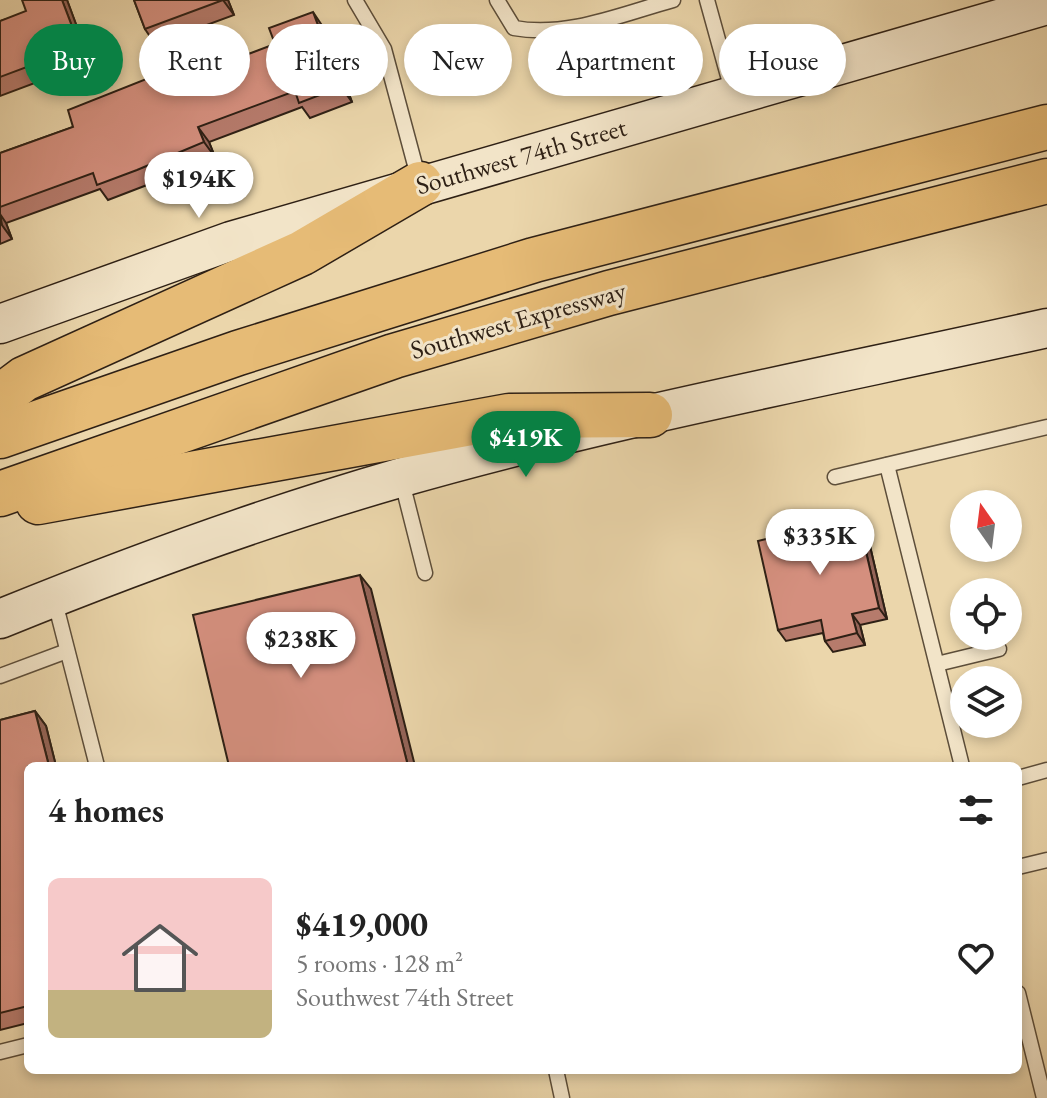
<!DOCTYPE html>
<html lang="en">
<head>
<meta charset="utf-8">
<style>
	body { margin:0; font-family:"EB Garamond",serif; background:#f2f2f2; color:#222; height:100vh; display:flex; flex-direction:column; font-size:30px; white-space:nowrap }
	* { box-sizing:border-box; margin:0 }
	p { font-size:26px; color:#767676 }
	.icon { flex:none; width:44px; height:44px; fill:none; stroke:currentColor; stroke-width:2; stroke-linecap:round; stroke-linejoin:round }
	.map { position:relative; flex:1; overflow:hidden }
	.drawer { position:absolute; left:24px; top:762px; width:998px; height:312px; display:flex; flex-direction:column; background:#fff; border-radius:12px; box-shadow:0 4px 12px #0003 }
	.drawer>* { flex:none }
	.guide { position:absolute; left:24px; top:24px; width:1000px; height:72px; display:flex; gap:16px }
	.needle { width:52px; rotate:346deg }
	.tools { position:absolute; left:950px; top:490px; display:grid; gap:16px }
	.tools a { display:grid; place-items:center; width:72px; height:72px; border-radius:50%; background:#fff; box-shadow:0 4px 12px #0003; font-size:40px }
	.price { position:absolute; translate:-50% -68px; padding:0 18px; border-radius:28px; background:#fff; color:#222; font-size:26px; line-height:52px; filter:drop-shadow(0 2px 4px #0008) }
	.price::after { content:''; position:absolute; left:50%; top:48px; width:24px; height:18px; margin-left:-12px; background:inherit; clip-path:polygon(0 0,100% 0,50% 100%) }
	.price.active { background:#0b8043; color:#fff }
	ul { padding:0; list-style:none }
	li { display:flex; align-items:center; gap:24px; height:200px; padding:0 24px }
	li span { display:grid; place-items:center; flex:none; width:224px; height:160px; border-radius:12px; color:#555 }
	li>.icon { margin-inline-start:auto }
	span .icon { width:96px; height:96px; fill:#fffc; stroke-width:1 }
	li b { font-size:34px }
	h2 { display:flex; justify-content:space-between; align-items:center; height:96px; padding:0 24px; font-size:34px }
	.pill { padding:0 28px; border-radius:36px; background:#fff; box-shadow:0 4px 12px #0003; font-size:28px; line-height:72px }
	.pill.active { background:#0b8043; color:#fff }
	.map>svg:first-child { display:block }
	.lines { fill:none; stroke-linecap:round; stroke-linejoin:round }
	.lane-casing { stroke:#5d4e3a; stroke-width:17 }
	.secondary-casing { stroke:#2e2015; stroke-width:41 }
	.highway-casing { stroke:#2e2015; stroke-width:47 }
	.lane { stroke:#f2e4c8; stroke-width:14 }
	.secondary { stroke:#f2e4c8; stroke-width:38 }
	.highway { stroke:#e6bb76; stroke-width:44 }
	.wall { fill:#b67b6c; stroke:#2e2015; stroke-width:2 }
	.shaded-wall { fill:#946458; stroke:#2e2015; stroke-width:2 }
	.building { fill:#d48f7e; stroke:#2e2015; stroke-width:2 }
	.labels { text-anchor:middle; stroke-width:6; stroke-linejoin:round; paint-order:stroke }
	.street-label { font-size:26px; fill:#2e2015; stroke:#f2e4c8 }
</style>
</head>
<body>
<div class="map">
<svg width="1047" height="1098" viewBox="0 0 1047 1098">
	<rect width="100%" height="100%" fill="#ebd6ab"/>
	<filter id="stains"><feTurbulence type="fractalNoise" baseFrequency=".0025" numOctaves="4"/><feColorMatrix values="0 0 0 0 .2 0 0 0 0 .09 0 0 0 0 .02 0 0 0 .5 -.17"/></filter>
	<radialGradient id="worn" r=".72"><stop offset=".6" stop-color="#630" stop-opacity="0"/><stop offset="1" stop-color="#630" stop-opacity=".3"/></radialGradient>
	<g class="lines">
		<defs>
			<g id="lane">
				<polyline points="355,0 384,49 419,180"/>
				<path d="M 497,0 L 514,28 C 567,38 622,14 673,0"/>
				<polyline points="707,0 733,94"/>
				<polyline points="887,465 962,766"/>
				<polyline points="835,477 1047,427"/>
				<polyline points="401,478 425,573"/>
				<polyline points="54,598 97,766"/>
				<polyline points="937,664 999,649"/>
				<polyline points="0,676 67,651"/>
				<polyline points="1018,778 1047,770"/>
				<polyline points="1018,867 1047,860"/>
				<polyline points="1018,993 1044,1098"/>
				<polyline points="0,1052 28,1045"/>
				<polyline points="556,1070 562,1098"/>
			</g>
			<g id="secondary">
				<polyline points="0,324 231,241 1047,5"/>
				<path d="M 0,619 C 130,566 264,517 399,478 C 612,417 831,376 1047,328"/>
			</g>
			<g id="highway">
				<polyline points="0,397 24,379 302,253 420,184"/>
				<polyline points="0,436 238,353 534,260 1047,127"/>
				<polyline points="0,494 394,356 609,293 1047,181"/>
				<polyline points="38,502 509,416 650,415"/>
			</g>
		</defs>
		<!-- lane casing -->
		<use href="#lane" class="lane-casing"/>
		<!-- secondary casing -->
		<use href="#secondary" class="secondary-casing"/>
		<!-- highway casing -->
		<use href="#highway" class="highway-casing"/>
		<!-- lane -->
		<use href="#lane" class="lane"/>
		<!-- secondary -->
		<use href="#secondary" class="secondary"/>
		<!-- highway -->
		<use href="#highway" class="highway"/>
	</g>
	<!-- wall -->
	<g class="wall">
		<polygon points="67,0 94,73 62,85 56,75 0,96 0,21"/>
		<polygon points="134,0 228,0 234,15 155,44 145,29"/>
		<polygon points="323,27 352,102 310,118 302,107 209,142 215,157 147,185 108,200 100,189 6,223 12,239 0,244 0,153 73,127 174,68 182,79"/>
		<polygon points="866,529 887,619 860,625 865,645 833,652 825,641 823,633 786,641 778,630"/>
		<polygon points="35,711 46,726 56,766 28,766 28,1023 0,1030 0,720"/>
	</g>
	<!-- shaded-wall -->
	<g class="shaded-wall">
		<polygon points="62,0 67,0 94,73 84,58"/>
		<polygon points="223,0 228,0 234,15"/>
		<polygon points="313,12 323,27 352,102 341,87"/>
		<polygon points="198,127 209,142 215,157 204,142"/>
		<polygon points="0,214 6,223 12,239 2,225"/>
		<polygon points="858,517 866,529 887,619 879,608"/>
		<polygon points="360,575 371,589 415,766 408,766"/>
		<polygon points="852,614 860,625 865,645 857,633"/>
		<polygon points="35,711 46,726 56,766 49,766"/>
	</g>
	<!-- building -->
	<g class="building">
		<polygon points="22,0 62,0 84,58 52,70 48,59 0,77 0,21 26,11"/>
		<polygon points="134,0 223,0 145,29"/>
		<polygon points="313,12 341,87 299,103 295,91 198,127 204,142 137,170 97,185 93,173 0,207 0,153 73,127 68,110 174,68 179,80 275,44 269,28"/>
		<polygon points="858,517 879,608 852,614 857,633 825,641 821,620 778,630 758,541"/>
		<polygon points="360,575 408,766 229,766 193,615"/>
		<polygon points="35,711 49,766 28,766 28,1006 0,1013 0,720"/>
	</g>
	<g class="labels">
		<!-- street labels -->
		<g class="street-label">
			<text transform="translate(521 156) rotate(-16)" y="9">Southwest 74th Street</text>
			<text transform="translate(518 320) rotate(-16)" y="9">Southwest Expressway</text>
		</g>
	</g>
	<rect width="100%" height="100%" filter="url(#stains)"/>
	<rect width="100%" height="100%" fill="url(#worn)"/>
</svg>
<div class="tools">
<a><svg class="needle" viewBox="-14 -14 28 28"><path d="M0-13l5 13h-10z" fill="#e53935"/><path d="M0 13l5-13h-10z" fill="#767676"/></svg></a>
<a><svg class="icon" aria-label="locate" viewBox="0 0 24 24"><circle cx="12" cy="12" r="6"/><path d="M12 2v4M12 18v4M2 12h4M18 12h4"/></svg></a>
<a><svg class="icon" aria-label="layers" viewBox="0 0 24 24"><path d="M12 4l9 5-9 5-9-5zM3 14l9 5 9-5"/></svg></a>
</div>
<b class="price" style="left:199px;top:220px">$194K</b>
<b class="price active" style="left:526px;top:479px">$419K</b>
<b class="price" style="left:820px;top:577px">$335K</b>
<b class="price" style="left:301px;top:680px">$238K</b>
<div class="guide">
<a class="pill active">Buy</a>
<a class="pill">Rent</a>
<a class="pill">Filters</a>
<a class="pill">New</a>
<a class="pill">Apartment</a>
<a class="pill">House</a>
</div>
<section class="drawer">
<h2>4 homes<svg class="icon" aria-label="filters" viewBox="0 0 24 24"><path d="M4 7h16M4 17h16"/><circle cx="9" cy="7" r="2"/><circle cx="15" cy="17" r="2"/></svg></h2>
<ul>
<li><span style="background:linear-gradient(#f6c9c9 70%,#c2b280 0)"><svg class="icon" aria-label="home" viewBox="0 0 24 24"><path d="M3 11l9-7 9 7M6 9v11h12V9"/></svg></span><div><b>$419,000</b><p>5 rooms · 128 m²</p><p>Southwest 74th Street</p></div><svg class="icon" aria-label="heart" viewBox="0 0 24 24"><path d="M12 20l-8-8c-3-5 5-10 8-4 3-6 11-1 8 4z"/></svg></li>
</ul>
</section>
</div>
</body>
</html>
